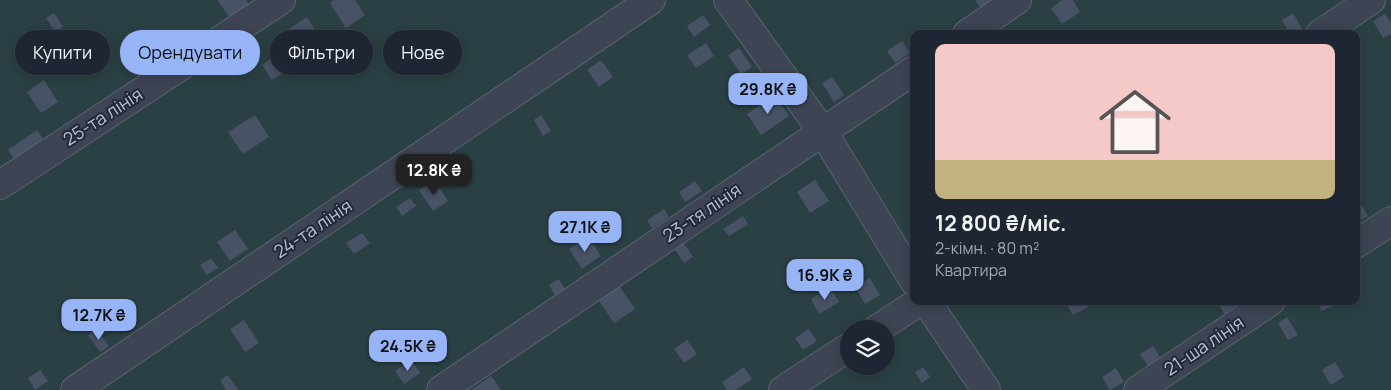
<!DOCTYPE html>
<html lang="uk">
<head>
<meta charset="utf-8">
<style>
	body { margin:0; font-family:Manrope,sans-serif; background:#272e3b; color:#f1f3f6; height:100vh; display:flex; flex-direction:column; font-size:19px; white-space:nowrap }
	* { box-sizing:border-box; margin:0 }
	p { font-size:16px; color:#a1a5ac }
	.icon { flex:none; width:28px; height:28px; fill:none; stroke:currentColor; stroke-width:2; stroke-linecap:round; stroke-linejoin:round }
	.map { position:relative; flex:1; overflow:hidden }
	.panel { position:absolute; left:910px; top:30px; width:450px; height:275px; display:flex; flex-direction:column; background:#1f2633; border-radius:10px; box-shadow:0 2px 12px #0003,0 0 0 1px #3c434e }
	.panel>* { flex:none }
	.guide { position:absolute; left:15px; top:30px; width:475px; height:45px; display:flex; gap:10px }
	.controls { position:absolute; left:840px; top:320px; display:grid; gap:10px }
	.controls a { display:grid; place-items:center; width:55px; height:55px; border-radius:50%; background:#1f2633; box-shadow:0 2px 12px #0003,0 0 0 1px #3c434e; font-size:25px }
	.price { position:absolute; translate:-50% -42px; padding:0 11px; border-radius:10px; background:#97b4f6; color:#111; font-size:16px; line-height:32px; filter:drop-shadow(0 1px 2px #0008) }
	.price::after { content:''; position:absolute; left:50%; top:30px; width:15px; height:11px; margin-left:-8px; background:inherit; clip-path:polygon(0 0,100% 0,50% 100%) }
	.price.on { background:#222; color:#fff }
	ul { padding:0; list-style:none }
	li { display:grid; align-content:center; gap:10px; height:265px; padding:0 25px }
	li span { display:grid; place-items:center; height:155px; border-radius:10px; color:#555 }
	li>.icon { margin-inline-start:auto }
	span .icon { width:90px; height:90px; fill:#fffc; stroke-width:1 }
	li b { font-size:21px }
	.tag { padding:0 18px; border-radius:22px; background:#1f2633; box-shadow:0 2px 12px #0003,0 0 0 1px #3c434e; font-size:18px; line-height:45px }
	.tag.on { background:#97b4f6; color:#111 }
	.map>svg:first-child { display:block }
	.green { fill:#2b4044; fill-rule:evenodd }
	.building { fill:#485265 }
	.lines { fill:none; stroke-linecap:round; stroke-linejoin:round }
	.minor-casing { stroke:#5b6271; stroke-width:30 }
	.minor { stroke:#3d4453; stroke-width:28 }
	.labels { text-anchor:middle; stroke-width:4; stroke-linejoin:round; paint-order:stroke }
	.street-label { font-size:18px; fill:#bac0cd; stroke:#212939 }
</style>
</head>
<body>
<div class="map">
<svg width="1391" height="390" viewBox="0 0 1391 390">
	<rect width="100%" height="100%" fill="#293244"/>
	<!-- green -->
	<path class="green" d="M 0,0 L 1391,0 L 1391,390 L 0,390 ZM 914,34 L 1356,34 L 1356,301 L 914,301 ZM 849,329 L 886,329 L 886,366 L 849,366 Z"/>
	<!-- building -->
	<g class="building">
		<polygon points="219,0 246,0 252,9 233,22 218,1"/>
		<polygon points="334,0 355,0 365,15 346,28 330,3"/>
		<polygon points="975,0 994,0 981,9"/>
		<polygon points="1062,0 1073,0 1080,12 1062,24 1051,8"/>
		<polygon points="54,13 63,27 55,32 46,18"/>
		<polygon points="1293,13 1304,32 1301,34 1290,34 1282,20"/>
		<polygon points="1385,14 1391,23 1391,34 1383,38 1373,21"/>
		<polygon points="703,15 710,25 694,37 687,26"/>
		<polygon points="307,17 323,42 305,55 288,30"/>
		<polygon points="902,41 910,53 895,63 887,51"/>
		<polygon points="706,43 714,56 696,68 687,55"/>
		<polygon points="739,48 752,67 741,74 728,55"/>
		<polygon points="279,53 289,69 272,80 262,65"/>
		<polygon points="601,60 613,77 599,87 587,70"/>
		<polygon points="832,77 844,95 834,102 822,83"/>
		<polygon points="44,80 58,102 41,113 27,92"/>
		<polygon points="775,95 789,116 761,135 747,114"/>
		<polygon points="255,115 269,137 243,154 228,132"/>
		<polygon points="541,115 551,131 543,136 534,120"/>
		<polygon points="37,130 46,143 17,163 8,150"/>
		<polygon points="434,180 448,201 433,211 419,190"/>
		<polygon points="815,180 829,201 810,213 797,192"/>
		<polygon points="695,181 702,191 685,202 679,192"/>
		<polygon points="410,198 416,206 402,216 396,207"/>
		<polygon points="1362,206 1368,216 1356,223 1356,210"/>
		<polygon points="664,209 669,217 652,228 647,220"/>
		<polygon points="743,216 748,224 729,236 723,229"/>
		<polygon points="235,230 248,249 230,261 217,242"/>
		<polygon points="362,233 370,243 354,254 346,243"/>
		<polygon points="588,236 601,256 582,269 569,249"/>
		<polygon points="683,242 693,257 684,263 674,248"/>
		<polygon points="211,258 218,268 207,275 200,265"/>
		<polygon points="870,278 880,295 865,304 855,287"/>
		<polygon points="559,279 569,296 559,302 549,285"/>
		<polygon points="618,284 635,309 614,323 597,298"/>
		<polygon points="830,287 839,302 819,314 811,299"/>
		<polygon points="1074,301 1094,301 1095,303 1073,315 1067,305"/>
		<polygon points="1224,301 1231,301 1235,309 1225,315 1219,305"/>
		<polygon points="1316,301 1337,301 1338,303 1322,311"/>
		<polygon points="1287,317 1298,335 1288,340 1278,323"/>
		<polygon points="244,320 259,343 245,352 230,329"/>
		<polygon points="97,329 109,346 100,352 88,335"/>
		<polygon points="809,329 817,341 803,350 795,338"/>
		<polygon points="687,340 697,354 684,363 674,349"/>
		<polygon points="1153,346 1161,359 1148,366 1140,354"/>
		<polygon points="411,360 420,373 404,384 395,371"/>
		<polygon points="1335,362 1344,377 1331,385 1322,370"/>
		<polygon points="744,367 752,379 736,390 727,390 722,382"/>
		<polygon points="923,367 930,377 922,383 915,372"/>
		<polygon points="1116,368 1124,382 1110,390 1102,377"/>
		<polygon points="40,370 48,381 35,390 28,378"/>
		<polygon points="228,375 238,390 226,390 220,380"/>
		<polygon points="491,376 501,390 471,390"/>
	</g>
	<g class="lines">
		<defs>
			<g id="minor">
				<polyline points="728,0 823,132 914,281"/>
				<polyline points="967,34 1017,0"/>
				<polyline points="1320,34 1371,0"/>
				<polyline points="0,185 281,0"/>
				<polyline points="1356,244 1391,221"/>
				<polyline points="926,301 986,390"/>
				<polyline points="877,329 920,301"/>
				<polyline points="75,390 651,0"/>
				<polyline points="441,390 914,70"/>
				<polyline points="783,390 849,347"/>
				<polyline points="1138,390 1271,301"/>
			</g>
		</defs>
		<!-- minor casing -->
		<use href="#minor" class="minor-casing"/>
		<!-- minor -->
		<use href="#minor" class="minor"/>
	</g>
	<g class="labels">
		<!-- street labels -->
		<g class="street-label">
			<text transform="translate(103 117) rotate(-33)" y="6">25-та лінія</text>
			<text transform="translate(702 213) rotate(-34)" y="6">23-тя лінія</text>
			<text transform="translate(313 229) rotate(-34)" y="6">24-та лінія</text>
			<text transform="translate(1204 346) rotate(-34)" y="6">21-ша лінія</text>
		</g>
	</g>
</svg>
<div class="controls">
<a><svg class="icon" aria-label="layers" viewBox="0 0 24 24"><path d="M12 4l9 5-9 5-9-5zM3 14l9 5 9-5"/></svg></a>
</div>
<b class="price" style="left:768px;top:115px">29.8K ₴</b>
<b class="price on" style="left:434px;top:196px">12.8K ₴</b>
<b class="price" style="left:585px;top:253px">27.1K ₴</b>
<b class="price" style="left:825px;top:301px">16.9K ₴</b>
<b class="price" style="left:99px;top:341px">12.7K ₴</b>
<b class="price" style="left:408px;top:372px">24.5K ₴</b>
<div class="guide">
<a class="tag">Купити</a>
<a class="tag on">Орендувати</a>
<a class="tag">Фільтри</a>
<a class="tag">Нове</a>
</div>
<section class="panel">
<ul>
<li><span style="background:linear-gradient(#f6c9c9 75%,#c2b280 0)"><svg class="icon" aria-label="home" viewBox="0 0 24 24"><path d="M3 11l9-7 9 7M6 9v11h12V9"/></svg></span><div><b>12 800 ₴/міс.</b><p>2-кімн. · 80 m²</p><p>Квартира</p></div></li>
</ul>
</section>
</div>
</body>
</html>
